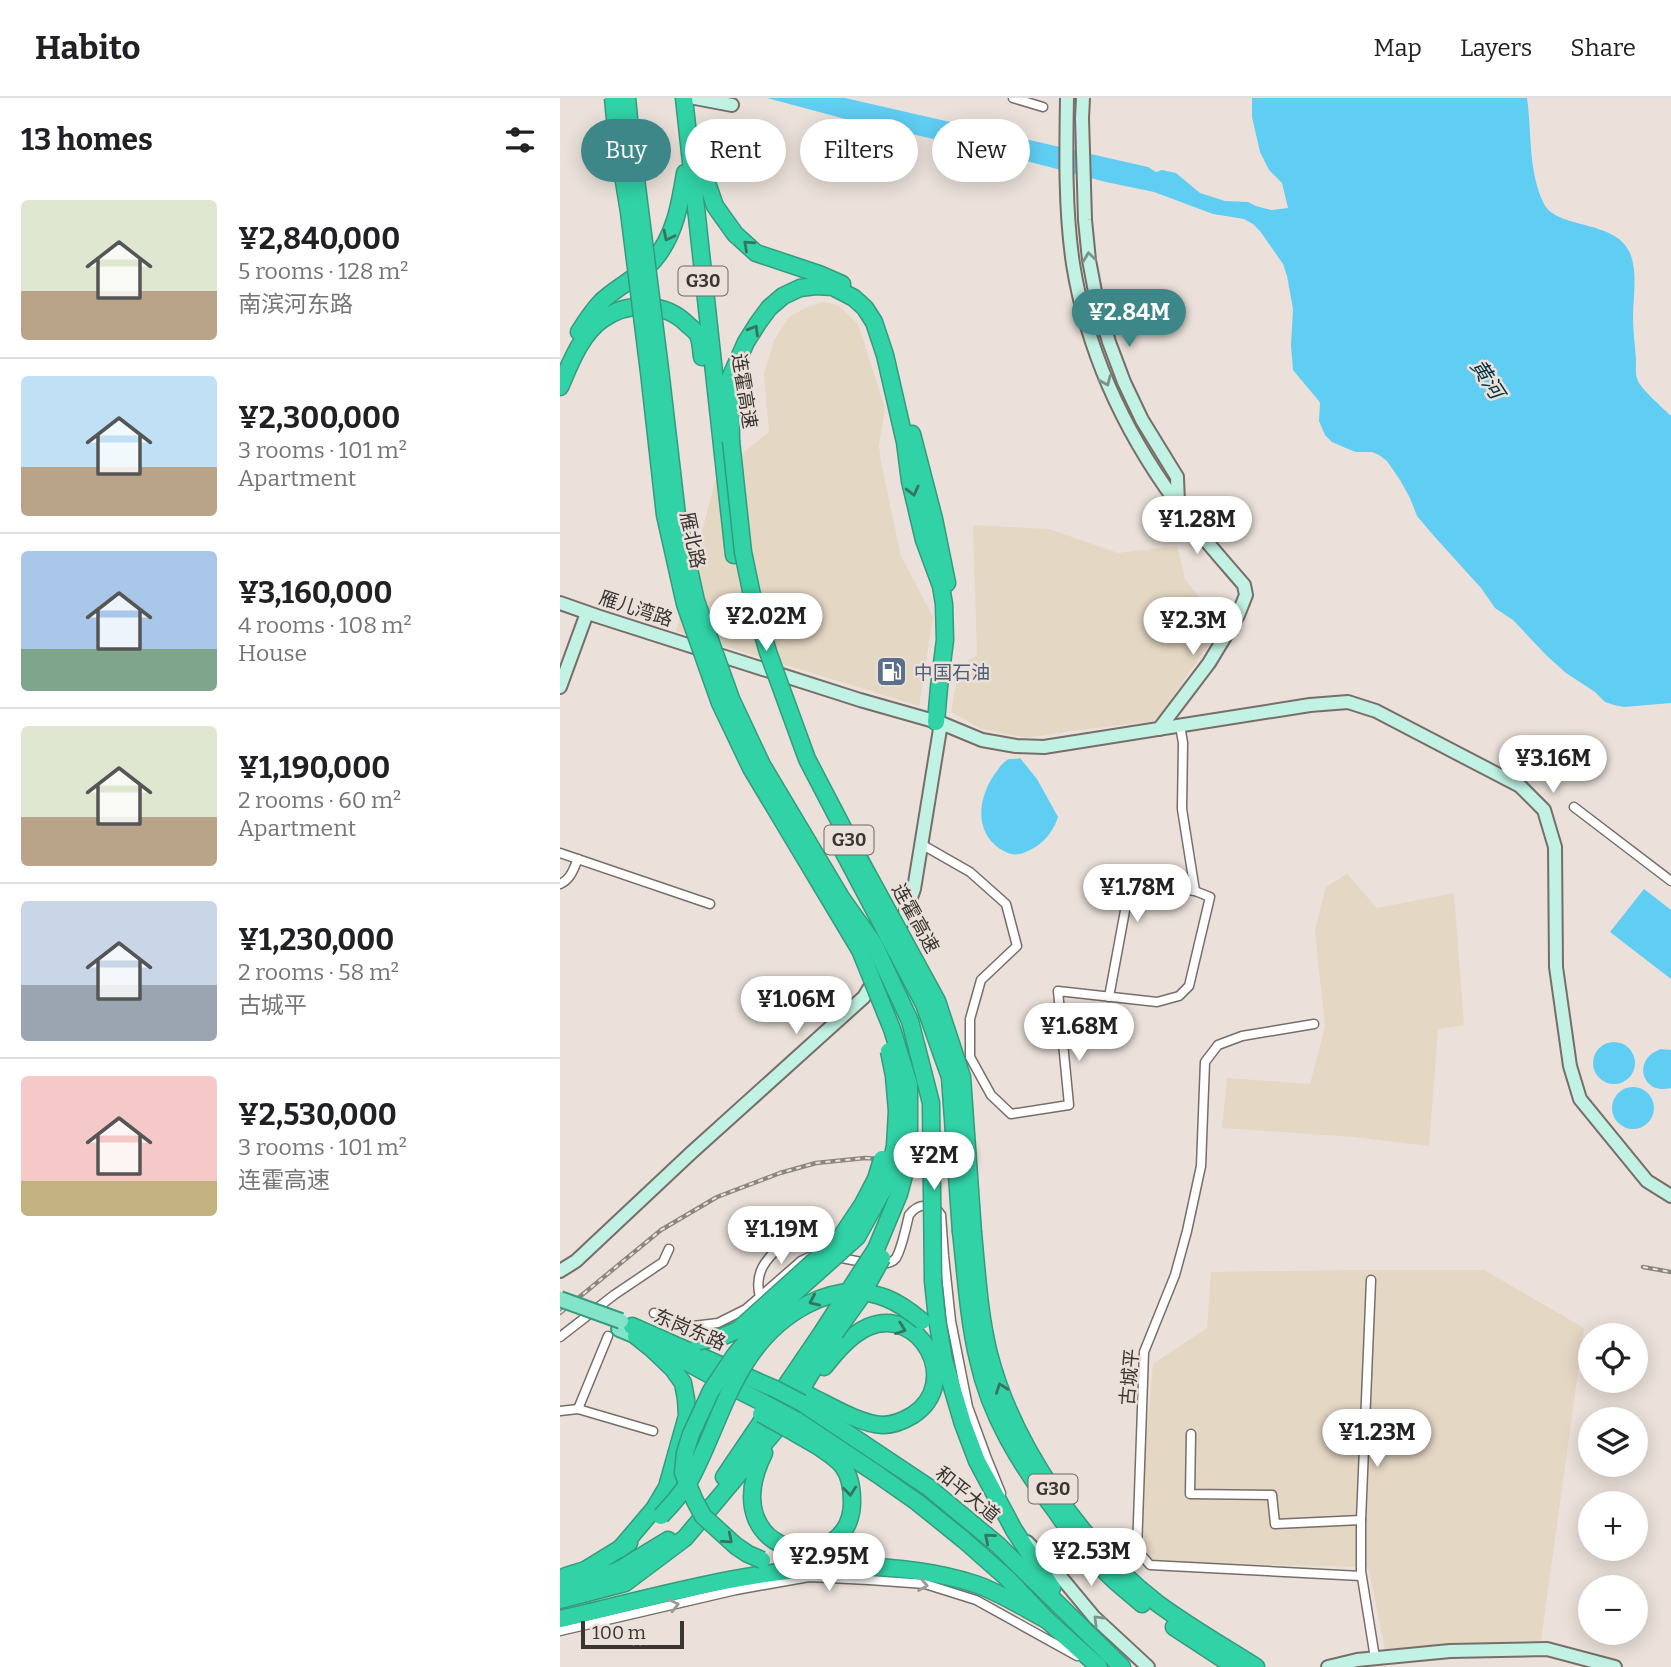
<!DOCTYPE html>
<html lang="en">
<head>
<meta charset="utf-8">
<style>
	body { margin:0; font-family:Bitter,"Noto Sans SC",serif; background:#f6f6f6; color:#202124; height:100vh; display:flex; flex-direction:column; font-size:26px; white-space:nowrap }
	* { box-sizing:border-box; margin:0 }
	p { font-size:23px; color:#757577 }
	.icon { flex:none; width:38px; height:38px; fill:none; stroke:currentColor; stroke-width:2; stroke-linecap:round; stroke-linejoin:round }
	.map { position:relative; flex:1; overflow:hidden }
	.sheet { display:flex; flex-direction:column; background:#fff; width:560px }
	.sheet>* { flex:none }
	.hud { position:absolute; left:21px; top:21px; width:665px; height:63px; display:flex; gap:14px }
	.buttons { position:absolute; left:1018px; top:1225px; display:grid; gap:14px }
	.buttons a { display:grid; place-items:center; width:70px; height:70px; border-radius:50%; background:#fff; box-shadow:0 4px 18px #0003; font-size:35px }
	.scale { position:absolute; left:21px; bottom:18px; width:103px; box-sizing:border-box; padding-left:7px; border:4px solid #393532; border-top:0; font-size:19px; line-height:24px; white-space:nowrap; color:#393532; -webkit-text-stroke:5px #ebe1da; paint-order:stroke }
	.price { position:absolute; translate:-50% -60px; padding:0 16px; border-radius:24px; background:#fff; color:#222; font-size:23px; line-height:46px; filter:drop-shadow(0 2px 4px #0008) }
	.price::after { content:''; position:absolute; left:50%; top:42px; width:21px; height:16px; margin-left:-10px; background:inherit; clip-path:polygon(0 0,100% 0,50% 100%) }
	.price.on { background:#3e8788; color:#fff }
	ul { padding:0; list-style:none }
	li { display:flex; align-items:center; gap:21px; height:175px; padding:0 21px }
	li+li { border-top:2px solid #e0e0e0 }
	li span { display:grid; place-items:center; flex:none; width:196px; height:140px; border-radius:7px; color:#555 }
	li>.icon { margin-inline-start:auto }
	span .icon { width:84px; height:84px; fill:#fffc; stroke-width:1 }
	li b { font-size:30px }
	h2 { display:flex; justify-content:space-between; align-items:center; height:84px; padding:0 21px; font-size:30px }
	.pill { padding:0 24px; border-radius:32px; background:#fff; box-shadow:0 4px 18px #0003; font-size:24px; line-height:63px }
	.pill.on { background:#3e8788; color:#fff }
	header { display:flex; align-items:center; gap:42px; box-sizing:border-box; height:98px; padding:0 35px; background:#fff; border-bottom:2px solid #e0e0e0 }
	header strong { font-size:33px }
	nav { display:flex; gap:38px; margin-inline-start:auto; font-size:24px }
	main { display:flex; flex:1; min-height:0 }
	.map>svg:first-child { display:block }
	.industrial { fill:#e4d7c4 }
	.water { fill:#60cdf3 }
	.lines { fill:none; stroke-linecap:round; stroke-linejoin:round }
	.street-casing { stroke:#776e69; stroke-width:11 }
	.secondary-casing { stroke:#776e69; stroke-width:16 }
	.primary-casing { stroke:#349b7d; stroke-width:18 }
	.highway-casing { stroke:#349b7d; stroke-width:19 }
	.street { stroke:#fff; stroke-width:8 }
	.secondary { stroke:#c1f2e4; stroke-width:12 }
	.primary { stroke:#83e4ca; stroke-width:14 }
	.highway { stroke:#31d2a6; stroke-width:16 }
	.rail-casing { stroke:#8c8580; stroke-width:4.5 }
	.rail { stroke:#ebe1da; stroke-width:2; stroke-dasharray:5; stroke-linecap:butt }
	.primary-bridge-casing { stroke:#349b7d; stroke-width:18; stroke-linecap:butt }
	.highway-bridge-casing { stroke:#349b7d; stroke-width:19; stroke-linecap:butt }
	.primary-bridge { stroke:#83e4ca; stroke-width:14 }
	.highway-bridge { stroke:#31d2a6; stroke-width:16 }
	.oneway { stroke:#367460 }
	.oneway2 { stroke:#7d948b }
	.oneway3 { stroke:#9c9a98 }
	.labels { text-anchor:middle; stroke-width:5; stroke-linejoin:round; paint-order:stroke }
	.shield { fill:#ebe1da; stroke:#6e6964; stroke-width:2 }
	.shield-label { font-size:18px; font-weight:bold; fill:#393532 }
	.street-label { font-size:19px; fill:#393532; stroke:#ebe1da }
	.service-label { font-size:19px; fill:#4e5e75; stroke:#ebe1da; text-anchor:start }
	.water-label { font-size:21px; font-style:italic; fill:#003443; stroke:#ebe1da }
</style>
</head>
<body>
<header>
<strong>Habito</strong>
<nav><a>Map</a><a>Layers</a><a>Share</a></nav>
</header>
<main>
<section class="sheet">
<h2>13 homes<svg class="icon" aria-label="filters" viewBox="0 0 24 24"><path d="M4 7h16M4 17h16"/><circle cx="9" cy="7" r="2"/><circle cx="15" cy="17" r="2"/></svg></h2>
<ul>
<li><span style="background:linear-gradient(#dfe7d0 65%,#b9a48a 0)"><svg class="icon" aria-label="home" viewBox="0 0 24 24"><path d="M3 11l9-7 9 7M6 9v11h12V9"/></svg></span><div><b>¥2,840,000</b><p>5 rooms · 128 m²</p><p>南滨河东路</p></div></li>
<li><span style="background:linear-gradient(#bfe0f5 65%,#b9a48a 0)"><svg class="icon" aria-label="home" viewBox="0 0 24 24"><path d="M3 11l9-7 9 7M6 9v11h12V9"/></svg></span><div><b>¥2,300,000</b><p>3 rooms · 101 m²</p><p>Apartment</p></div></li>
<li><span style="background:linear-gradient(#a9c7e8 70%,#7fa58c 0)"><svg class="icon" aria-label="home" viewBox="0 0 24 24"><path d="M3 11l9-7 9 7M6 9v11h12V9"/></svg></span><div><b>¥3,160,000</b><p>4 rooms · 108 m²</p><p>House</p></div></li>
<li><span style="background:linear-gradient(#dfe7d0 65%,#b9a48a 0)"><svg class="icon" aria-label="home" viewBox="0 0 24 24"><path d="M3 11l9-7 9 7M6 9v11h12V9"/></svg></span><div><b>¥1,190,000</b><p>2 rooms · 60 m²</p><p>Apartment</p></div></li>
<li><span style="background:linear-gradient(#c9d6e8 60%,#9aa5b1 0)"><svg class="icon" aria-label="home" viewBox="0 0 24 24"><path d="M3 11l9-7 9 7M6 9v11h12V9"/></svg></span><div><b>¥1,230,000</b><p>2 rooms · 58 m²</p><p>古城平</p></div></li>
<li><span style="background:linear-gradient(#f6c9c9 75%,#c2b280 0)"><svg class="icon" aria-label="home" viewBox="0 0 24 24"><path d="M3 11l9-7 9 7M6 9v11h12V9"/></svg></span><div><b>¥2,530,000</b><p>3 rooms · 101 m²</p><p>连霍高速</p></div></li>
</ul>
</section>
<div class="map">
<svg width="1111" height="1569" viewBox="0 0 1111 1569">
	<rect width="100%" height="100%" fill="#ebe1da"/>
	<!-- industrial -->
	<g class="industrial">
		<polygon points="263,204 278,207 298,226 325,310 319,348 321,364 341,458 373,519 359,608 116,533 157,376 209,334 204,276 214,242 229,219 245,210"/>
		<polygon points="413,427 489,431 558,455 617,448 625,481 661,528 596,623 512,633 467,640 422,631 391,614 399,569 417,557"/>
		<polygon points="787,776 817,810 894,795 904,927 878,931 869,1048 794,1039 662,1030 667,980 750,986 765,929 755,833 766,789"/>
		<polygon points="787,1172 924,1172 1024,1230 981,1543 825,1551 808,1469 581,1464 577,1445 593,1266 647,1230 651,1174"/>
	</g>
	<!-- water -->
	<g class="water">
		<path d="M 207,0 L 285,0 L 588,69 L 596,74 L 602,72 L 616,75 L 640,95 L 665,103 L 688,104 L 696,108 L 711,112 L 728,110 L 722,85 L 709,72 L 700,54 L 692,19 L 692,0 L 967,0 C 972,35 968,73 984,106 C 998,132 1055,121 1070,155 C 1078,175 1073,198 1073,219 C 1073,233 1075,247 1076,262 C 1076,268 1075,277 1078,283 C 1083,293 1102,309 1111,318 L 1111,605 L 1064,609 L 1054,607 L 1045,604 L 1035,594 L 1006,575 L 987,558 L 953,522 L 935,510 L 921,490 L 874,438 L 857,418 L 850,400 L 840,382 L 827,363 L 819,357 L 812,354 L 796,354 L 788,351 L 772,344 L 765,337 L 759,323 L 760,305 L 758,302 L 733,272 L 731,247 L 733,211 L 727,178 L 723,166 L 700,133 L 693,126 L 684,121 L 653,116 L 594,94 L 546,84 L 436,55 L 289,22 Z"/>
		<path d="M 460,660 L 477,681 L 498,719 C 493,734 484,745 470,752 C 458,758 451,758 440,751 C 414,733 418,701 434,677 C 438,672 442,664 449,661 C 450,661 457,661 460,660 Z"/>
		<polygon points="1084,791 1111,812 1111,881 1050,834"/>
		<circle cx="1054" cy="965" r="21"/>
		<path d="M 1101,951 L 1111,952 L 1111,990 C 1082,998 1071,961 1101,951 Z"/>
		<circle cx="1073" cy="1010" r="21"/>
	</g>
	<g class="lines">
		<defs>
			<g id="street">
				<polyline points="453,0 483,9"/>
				<polyline points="1014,709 1111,783"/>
				<polyline points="361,746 410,774 446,806 457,848 421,882 410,921 410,959 431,997 451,1016 509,1007 498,893 597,904 619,898 629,888 650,799 635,793 622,711 623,645 620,627"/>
				<polyline points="0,755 150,806"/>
				<path d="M 0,786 C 11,781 13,772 18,761"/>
				<polyline points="549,899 569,791 574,785 635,793"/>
				<polyline points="754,926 682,938 658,947 645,964 641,1068 627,1133 615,1177 584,1254 577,1452 590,1467 801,1478"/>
				<path d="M 277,1159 C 291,1161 327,1173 336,1160 C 342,1150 346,1129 349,1117 C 358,1105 372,1104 381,1117 L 384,1158 L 391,1223 L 408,1309 L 426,1358 L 441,1395"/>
				<polyline points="811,1182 801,1422 801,1473 815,1560"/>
				<path d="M 200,1199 C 192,1169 213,1156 231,1137"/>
				<polyline points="94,1215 133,1228 158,1225 186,1211 241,1163 254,1157"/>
				<polyline points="0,1239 54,1197 103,1164 109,1151"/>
				<polyline points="18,1311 48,1238"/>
				<polyline points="0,1313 18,1311 93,1333"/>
				<polyline points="631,1336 630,1396 712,1397 715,1426 801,1422"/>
				<polyline points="0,1533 176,1492 249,1479 309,1482 365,1486 416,1502 517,1558"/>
			</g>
			<g id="secondary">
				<polyline points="135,0 172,7"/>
				<path d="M 507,0 C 506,55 505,112 513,166 C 527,253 564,333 616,404 C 636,433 661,460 684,487 L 686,497 L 678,517 L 649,565 L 599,631"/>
				<polyline points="523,0 522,20 525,122 529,162 537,204 549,244 564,284 582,322 617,379 618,407"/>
				<polyline points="0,505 37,518 300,602 381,625 422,642 456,648 484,649 750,607 788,604 816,613 960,688 984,712 995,749 996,869 1010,968 1020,1001 1087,1083 1111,1098"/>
				<polyline points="0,589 27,515"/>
				<polyline points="0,1173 16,1163 131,1055 304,899 331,854 354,791 381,625"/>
				<polyline points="467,1444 495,1472 534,1519 588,1569"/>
				<polyline points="768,1569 797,1562 890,1553 987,1551 1055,1569"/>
			</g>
			<polyline id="primary" points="59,1231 76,1238"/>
			<g id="highway">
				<polyline points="124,0 174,457"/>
				<polyline points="141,67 155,108 175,136 196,155 259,176 282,186"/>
				<path d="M 19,234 C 26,223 33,212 42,203 C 58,188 79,179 94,162 C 115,137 120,106 125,75"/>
				<path d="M 0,289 C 10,266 21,236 43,221 C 68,203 105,204 127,226 C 130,229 136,233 138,237 C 141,243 141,252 142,259"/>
				<polyline points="352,336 374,421 387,485"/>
				<polyline points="171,343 170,280 186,244 198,225 209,210 223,198 240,190 256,188 273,189 294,200 305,210 314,224 325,257 345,344 350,383 364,442 381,488 384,506 385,542 379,589 376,624"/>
				<path d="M 401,1134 C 406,1176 408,1219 418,1261 C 430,1318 461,1367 495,1412 C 510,1434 527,1456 546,1474 C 557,1486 570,1495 582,1506"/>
				<path d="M 413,1135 C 417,1175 419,1216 429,1256 C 453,1349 522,1447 597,1505 C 628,1528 663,1548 696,1569"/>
				<polyline points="377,1221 384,1262 403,1326 417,1363 454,1432 492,1490"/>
				<polyline points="72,1228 215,1291"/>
				<polyline points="108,1254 174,1290 204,1305"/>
				<path d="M 248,1297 C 269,1307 299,1326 323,1327 C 334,1327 343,1323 353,1317 C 403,1284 360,1207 308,1229 C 290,1237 276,1254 264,1269"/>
				<polyline points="242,1305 368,1389 438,1447 562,1569"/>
				<polyline points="236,1322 317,1376 357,1404 404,1442 447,1480 487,1522 539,1569"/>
				<path d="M 204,1355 C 151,1462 293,1483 292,1403 C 292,1391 290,1377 282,1367 C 268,1352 246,1342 228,1331"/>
				<polyline points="164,1379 263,1233"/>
				<polyline points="60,1451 94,1411 107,1389 127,1318 126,1301 123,1285 113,1271 91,1250 76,1238"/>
				<polyline points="6,1478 25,1472 69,1445"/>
				<polyline points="0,1491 57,1473 108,1442"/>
				<polyline points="0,1502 65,1485 125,1440 214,1334 233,1305 275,1235"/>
				<path d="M 0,1521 C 134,1490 279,1443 415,1486 C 437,1493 466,1511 487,1522"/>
				<polyline points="614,1529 675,1569"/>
			</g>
		</defs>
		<!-- street casing -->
		<use href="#street" class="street-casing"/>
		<!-- secondary casing -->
		<use href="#secondary" class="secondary-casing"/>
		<!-- primary casing -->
		<use href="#primary" class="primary-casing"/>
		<!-- highway casing -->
		<use href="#highway" class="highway-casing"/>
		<!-- street -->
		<use href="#street" class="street"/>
		<!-- secondary -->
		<use href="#secondary" class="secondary"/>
		<!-- primary -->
		<use href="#primary" class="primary"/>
		<!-- highway -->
		<use href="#highway" class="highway"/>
		<defs>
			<g id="rail">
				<polyline points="1083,1169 1111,1174"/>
				<polyline points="0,1215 101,1132 157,1099 220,1075 256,1065 305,1060 369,1064"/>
			</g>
		</defs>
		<!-- rail casing -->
		<use href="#rail" class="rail-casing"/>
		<!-- rail -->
		<use href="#rail" class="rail"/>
		<defs>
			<polyline id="primary-bridge" points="0,1201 61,1223"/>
			<g id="highway-bridge">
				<polyline points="53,0 57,41 69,114 89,274 105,417 125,506 160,605 191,670 300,852 332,931 349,986 349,1042 346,1070 339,1096 316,1151 263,1233"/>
				<polyline points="67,0 71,41 100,271 117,417 136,503 171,601 202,667 282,801 314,846 350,923 371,1005 373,1183 377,1221"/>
				<polyline points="171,343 183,454 193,502 208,554 247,661 296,755 377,903 402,979 413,1135"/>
				<polyline points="282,751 364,906 390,979 401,1134"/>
				<polyline points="275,1235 300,1200 322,1160"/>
				<polyline points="139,1243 159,1240 178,1232 281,1139 303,1106 316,1081 322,1061"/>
				<polyline points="215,1291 242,1305"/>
				<polyline points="204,1305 236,1322"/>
				<polyline points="201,1316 228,1331"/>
				<path d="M 101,1418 C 112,1406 123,1395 131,1380 C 151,1342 163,1300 186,1264 C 215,1218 271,1179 326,1200 C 339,1205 351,1214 362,1223"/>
				<polyline points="202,1462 188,1456 176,1448 143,1418 135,1403 123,1375 125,1355 131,1336 151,1293 175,1257 204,1222 297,1139 327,1085 335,1048 337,1013 334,978 329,953"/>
			</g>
		</defs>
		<!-- primary-bridge casing -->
		<use href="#primary-bridge" class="primary-bridge-casing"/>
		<!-- highway-bridge casing -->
		<use href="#highway-bridge" class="highway-bridge-casing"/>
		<!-- primary-bridge -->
		<use href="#primary-bridge" class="primary-bridge"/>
		<!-- highway-bridge -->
		<use href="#highway-bridge" class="highway-bridge"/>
	</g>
	<!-- one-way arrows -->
	<defs><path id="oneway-chevron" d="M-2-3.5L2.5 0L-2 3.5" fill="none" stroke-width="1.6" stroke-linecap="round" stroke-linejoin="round" transform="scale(1.75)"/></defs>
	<g class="oneway">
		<use href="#oneway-chevron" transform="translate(108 138) rotate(117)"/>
		<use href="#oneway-chevron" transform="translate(188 147) rotate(-138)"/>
		<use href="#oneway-chevron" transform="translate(194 232) rotate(-59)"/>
		<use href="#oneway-chevron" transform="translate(353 393) rotate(76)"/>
		<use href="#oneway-chevron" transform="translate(254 1203) rotate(156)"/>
		<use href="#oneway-chevron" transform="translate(341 1231) rotate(20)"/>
		<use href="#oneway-chevron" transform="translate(441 1290) rotate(-110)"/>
		<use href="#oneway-chevron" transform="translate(290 1393) rotate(84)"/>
		<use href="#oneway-chevron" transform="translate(429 1440) rotate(-140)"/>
		<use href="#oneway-chevron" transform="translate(168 1441) rotate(40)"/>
	</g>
	<g class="oneway2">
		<use href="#oneway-chevron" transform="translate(529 159) rotate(-98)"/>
		<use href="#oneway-chevron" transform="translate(546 283) rotate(67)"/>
		<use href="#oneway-chevron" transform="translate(538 1522) rotate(-135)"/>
	</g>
	<g class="oneway3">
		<use href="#oneway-chevron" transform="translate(363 1487) rotate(10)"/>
		<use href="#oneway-chevron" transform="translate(114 1507) rotate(-13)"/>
	</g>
	<!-- icons -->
	<defs>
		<symbol id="fuel-square" viewBox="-11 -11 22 22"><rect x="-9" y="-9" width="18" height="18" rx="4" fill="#5c6f8a" stroke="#ebe1da"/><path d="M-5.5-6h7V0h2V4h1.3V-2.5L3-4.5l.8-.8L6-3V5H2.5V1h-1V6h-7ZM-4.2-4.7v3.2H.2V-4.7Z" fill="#fff"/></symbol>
	</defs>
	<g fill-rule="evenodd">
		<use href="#fuel-square" x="314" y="556" width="35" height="35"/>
	</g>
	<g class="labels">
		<!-- shield labels -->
		<g class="shield">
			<rect x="118.5" y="168.5" width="49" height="29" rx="5"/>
			<rect x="264.5" y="727.5" width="49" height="29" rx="5"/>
			<rect x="468.5" y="1376.5" width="49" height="29" rx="5"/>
		</g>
		<g class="shield-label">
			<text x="143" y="189">G30</text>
			<text x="289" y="748">G30</text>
			<text x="493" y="1397">G30</text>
		</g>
		<!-- street labels -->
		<g class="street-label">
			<text transform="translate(185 293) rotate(81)" y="7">连霍高速</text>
			<text transform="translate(133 442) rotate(78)" y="7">雁北路</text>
			<text transform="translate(76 510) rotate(18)" y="7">雁儿湾路</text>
			<text transform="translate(356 820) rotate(61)" y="7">连霍高速</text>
			<text transform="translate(130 1231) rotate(23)" y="7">东岗东路</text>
			<text transform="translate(569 1279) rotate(-85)" y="7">古城平</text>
			<text transform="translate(408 1396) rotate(39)" y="7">和平大道</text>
		</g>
		<!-- service labels -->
		<g class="service-label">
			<text x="354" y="581">中国石油</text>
		</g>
		<!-- water labels -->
		<g class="water-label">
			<text transform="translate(927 281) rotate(57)" y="7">黄河</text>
		</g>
	</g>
</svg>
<div class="buttons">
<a><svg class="icon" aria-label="locate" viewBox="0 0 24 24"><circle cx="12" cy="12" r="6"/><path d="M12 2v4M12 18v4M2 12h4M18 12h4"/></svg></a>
<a><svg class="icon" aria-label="layers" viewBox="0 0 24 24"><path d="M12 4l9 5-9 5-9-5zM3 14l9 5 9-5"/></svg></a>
<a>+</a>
<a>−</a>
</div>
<div class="scale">100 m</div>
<b class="price on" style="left:569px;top:251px">¥2.84M</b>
<b class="price" style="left:637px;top:458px">¥1.28M</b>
<b class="price" style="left:206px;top:555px">¥2.02M</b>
<b class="price" style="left:633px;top:559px">¥2.3M</b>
<b class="price" style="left:993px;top:697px">¥3.16M</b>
<b class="price" style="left:577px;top:826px">¥1.78M</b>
<b class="price" style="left:236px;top:938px">¥1.06M</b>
<b class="price" style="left:519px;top:965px">¥1.68M</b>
<b class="price" style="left:374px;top:1094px">¥2M</b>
<b class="price" style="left:221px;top:1168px">¥1.19M</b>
<b class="price" style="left:817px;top:1371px">¥1.23M</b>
<b class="price" style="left:531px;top:1490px">¥2.53M</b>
<b class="price" style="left:269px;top:1495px">¥2.95M</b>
<div class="hud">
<a class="pill on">Buy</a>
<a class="pill">Rent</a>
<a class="pill">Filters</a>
<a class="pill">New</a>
</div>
</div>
</main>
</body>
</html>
